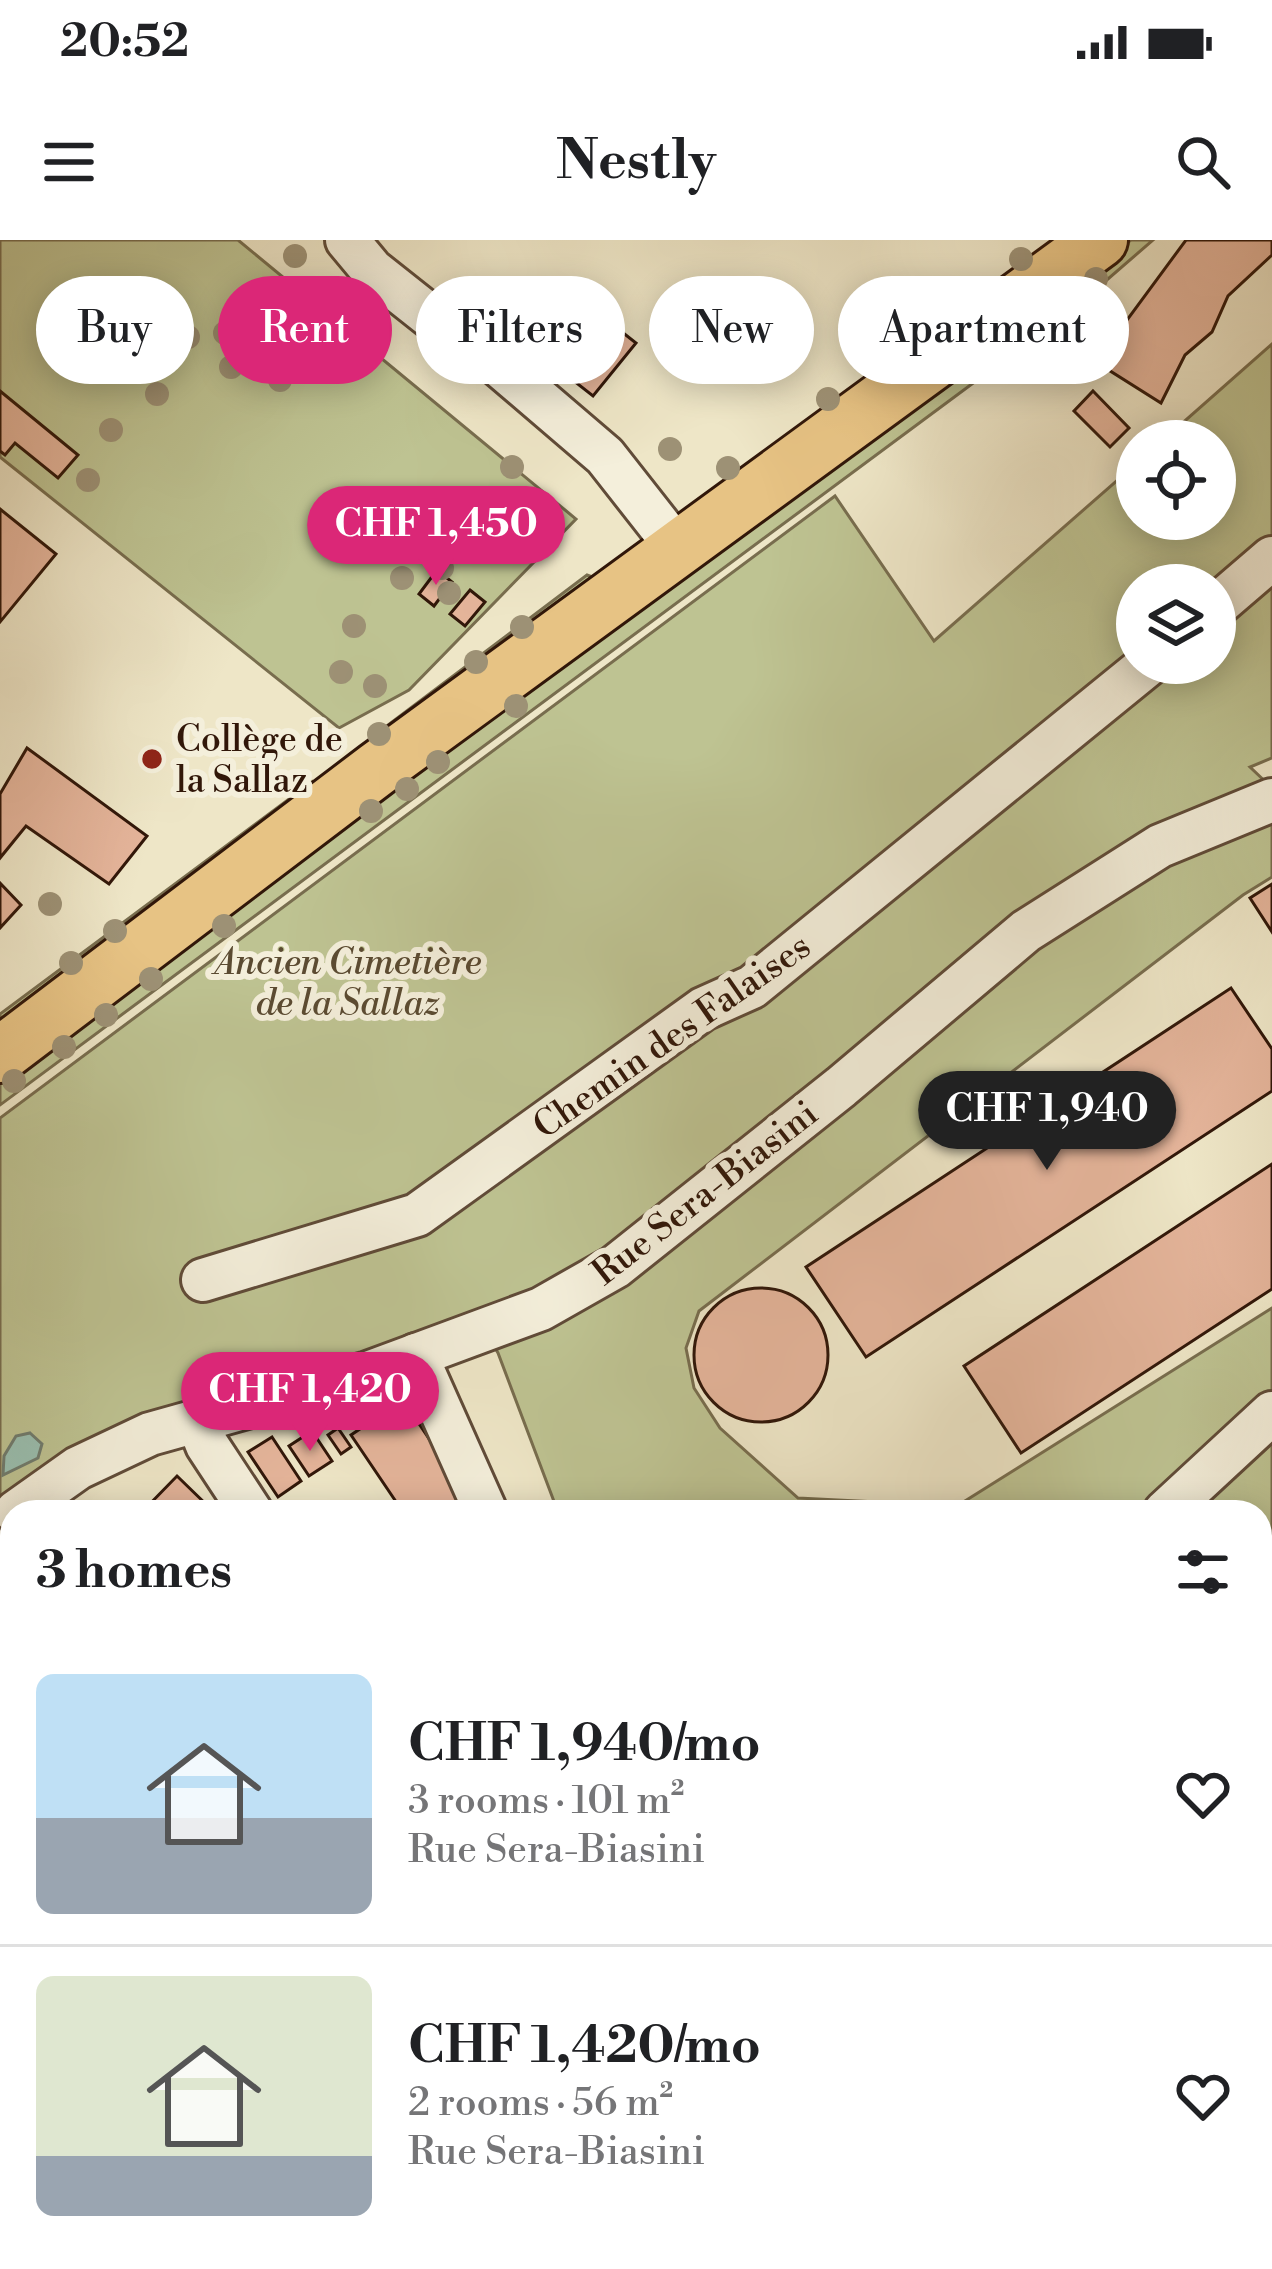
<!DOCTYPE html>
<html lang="en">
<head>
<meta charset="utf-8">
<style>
	body { margin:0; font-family:"Libre Bodoni",serif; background:#f6f6f6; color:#202124; height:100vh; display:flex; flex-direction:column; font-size:45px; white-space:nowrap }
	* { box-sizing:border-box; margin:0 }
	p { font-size:39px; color:#757577 }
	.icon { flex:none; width:66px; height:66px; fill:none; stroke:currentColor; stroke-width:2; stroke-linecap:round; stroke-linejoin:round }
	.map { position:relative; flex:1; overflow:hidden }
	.panel { position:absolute; left:0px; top:1260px; width:1272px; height:771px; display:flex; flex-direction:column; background:#fff; border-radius:36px 36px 0 0; box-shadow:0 6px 30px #0003 }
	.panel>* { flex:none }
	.hud { position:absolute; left:36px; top:36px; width:1200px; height:108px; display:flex; gap:24px }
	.buttons { position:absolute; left:1116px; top:180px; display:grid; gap:24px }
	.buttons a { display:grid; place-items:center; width:120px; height:120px; border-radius:50%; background:#fff; box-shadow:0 6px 30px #0003; font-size:60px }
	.price { position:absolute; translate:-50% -102px; padding:0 27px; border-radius:42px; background:#db2777; color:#fff; font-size:39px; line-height:78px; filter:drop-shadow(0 3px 6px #0008) }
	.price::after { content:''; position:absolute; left:50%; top:72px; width:36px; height:27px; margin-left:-18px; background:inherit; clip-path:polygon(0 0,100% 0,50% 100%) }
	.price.active { background:#222; color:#fff }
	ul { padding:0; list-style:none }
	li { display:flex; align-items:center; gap:36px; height:300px; padding:0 36px }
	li+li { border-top:3px solid #e0e0e0 }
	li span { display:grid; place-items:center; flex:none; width:336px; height:240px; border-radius:18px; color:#555 }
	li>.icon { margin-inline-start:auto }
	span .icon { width:144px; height:144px; fill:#fffc; stroke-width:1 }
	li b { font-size:51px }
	h2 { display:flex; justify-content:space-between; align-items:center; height:144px; padding:0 36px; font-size:51px }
	.pill { padding:0 42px; border-radius:54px; background:#fff; box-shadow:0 6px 30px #0003; font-size:42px; line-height:108px }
	.pill.active { background:#db2777; color:#fff }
	.status { display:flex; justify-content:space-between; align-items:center; height:84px; padding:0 60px; background:#fff; direction:ltr }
	.status svg { height:33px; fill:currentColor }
	header { display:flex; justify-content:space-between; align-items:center; height:156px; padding:0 36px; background:#fff; font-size:54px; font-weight:700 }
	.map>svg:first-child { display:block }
	.green { fill:#bec392; stroke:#786d4e; stroke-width:3; fill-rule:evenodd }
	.water { fill:#9ac0b1; stroke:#707c6e; stroke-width:3 }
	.building { fill:#e4b49a; stroke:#311709; stroke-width:3 }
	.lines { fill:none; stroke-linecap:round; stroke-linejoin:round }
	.minor-casing { stroke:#604b38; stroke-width:48 }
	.major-casing { stroke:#311709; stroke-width:60 }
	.minor { stroke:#f4efdb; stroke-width:42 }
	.major { stroke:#e7c384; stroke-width:54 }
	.tree { fill:#9d9175 }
	.poi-dot { fill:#8f2418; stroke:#f4efdb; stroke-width:4.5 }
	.labels { text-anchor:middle; stroke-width:12; stroke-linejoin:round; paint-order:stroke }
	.poi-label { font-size:36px; fill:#311709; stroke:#f4efdb; text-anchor:start }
	.park-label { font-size:36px; font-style:italic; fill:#5b4b32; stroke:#f4efdb }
	.street-label { font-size:36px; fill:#311709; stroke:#f4efdb }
</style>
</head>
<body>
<div class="status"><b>20:52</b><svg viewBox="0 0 49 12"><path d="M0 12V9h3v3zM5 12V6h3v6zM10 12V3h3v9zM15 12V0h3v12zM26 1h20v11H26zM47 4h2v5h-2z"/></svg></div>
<header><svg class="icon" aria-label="menu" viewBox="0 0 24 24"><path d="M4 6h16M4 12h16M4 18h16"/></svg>Nestly<svg class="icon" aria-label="search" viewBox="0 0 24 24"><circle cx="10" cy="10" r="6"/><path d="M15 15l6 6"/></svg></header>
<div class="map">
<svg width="1272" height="2029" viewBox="0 0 1272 2029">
	<rect width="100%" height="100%" fill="#eee6c7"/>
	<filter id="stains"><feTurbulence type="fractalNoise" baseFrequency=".00167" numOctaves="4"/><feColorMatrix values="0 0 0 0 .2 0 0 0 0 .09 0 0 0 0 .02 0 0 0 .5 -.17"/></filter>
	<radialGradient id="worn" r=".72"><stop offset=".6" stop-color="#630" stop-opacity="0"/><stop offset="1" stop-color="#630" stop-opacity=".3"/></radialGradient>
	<!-- green -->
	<g class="green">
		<polygon points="0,0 238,0 576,279 409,450 339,488 0,217"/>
		<polygon points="1131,0 1153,0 1086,58 984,135 0,865 0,841"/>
		<path d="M 1272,104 L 1272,518 L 1250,527 L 1272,548 L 1272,637 L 1243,655 L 699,1071 L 686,1108 L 694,1148 L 720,1188 L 798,1258 L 957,1266 L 1272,1068 L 1272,2029 L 0,2029 L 0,1644 L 12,1650 L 12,2019 L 1260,2019 L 1260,1272 L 558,1272 L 498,1113 L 479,1081 L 0,1264 L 0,878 L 835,256 L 934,401 L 1137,223 L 1137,279 L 1215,279 L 1215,201 L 1162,201 ZM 1137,345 L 1215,345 L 1215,423 L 1137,423 Z"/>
		<polygon points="587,335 595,338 377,505 372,497"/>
		<polygon points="312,542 315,551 0,786 0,774"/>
	</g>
	<!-- water -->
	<polygon class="water" points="30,1193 42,1204 38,1218 3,1235 4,1216 16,1196"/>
	<!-- building -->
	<g class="building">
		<polygon points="1186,0 1272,0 1272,15 1228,56 1212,92 1185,115 1161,163 1096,122"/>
		<polygon points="589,66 636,103 593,156 546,119"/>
		<polygon points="0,151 78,215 58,238 15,203 5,215 0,211"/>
		<polygon points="1093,151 1129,188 1110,207 1074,171"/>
		<polygon points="0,269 56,314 0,382"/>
		<polygon points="437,330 452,342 434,366 419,354"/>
		<polygon points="470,350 485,362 465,386 450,374"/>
		<polygon points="27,508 147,596 109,644 26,586 0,618 0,554"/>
		<polygon points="0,643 21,665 0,688"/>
		<polygon points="1272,644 1272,692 1250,658"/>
		<polygon points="1231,748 1272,809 1272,851 866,1117 806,1027"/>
		<polygon points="1272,924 1272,1049 1021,1213 964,1126"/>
		<circle cx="761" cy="1115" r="67"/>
		<polygon points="403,1160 466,1254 440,1272 403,1272 351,1195"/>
		<polygon points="338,1188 351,1207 341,1214 328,1195"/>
		<polygon points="312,1191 332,1221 309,1236 289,1206"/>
		<polygon points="272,1197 301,1241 278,1257 248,1212"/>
		<polygon points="177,1236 214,1272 142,1272"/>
	</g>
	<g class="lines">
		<defs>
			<g id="minor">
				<polyline points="347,0 372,30 459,99 494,121 605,216 678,309"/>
				<polyline points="1215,367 1272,318"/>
				<polyline points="203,1040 417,975 703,769 752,747 1150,423"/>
				<polyline points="416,1115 486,1272"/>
				<polyline points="197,1180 207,1205 251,1272"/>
				<polyline points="16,1272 78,1228 150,1194 368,1133 541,1069 615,1027 841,847 1026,691 1160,606 1272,560"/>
				<polyline points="1165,1272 1272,1173"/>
				<polyline points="0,1429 12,1449"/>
			</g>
			<polyline id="major" points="0,815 377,529 1100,0"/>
		</defs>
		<!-- minor casing -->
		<use href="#minor" class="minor-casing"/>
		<!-- major casing -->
		<use href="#major" class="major-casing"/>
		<!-- minor -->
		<use href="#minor" class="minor"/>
		<!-- major -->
		<use href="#major" class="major"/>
	</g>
	<!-- trees -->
	<g class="tree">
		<circle cx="295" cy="16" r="12"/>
		<circle cx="1021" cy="19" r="12"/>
		<circle cx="1096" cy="39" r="12"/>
		<circle cx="977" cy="54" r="12"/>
		<circle cx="1062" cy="66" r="12"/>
		<circle cx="269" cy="69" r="12"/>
		<circle cx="526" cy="75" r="12"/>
		<circle cx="302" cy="81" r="12"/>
		<circle cx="1092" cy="81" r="12"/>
		<circle cx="923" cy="90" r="12"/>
		<circle cx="1027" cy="92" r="12"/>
		<circle cx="225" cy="93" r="12"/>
		<circle cx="188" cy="97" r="12"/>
		<circle cx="268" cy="101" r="12"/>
		<circle cx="874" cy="125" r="12"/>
		<circle cx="231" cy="127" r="12"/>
		<circle cx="280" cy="140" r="12"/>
		<circle cx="157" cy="154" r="12"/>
		<circle cx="828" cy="159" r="12"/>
		<circle cx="111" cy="190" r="12"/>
		<circle cx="670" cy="209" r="12"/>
		<circle cx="512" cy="227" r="12"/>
		<circle cx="728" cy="228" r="12"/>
		<circle cx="88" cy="240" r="12"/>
		<circle cx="442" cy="328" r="12"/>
		<circle cx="402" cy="338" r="12"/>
		<circle cx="449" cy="353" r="12"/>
		<circle cx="354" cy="386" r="12"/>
		<circle cx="522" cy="387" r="12"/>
		<circle cx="476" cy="422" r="12"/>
		<circle cx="341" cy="432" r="12"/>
		<circle cx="375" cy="446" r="12"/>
		<circle cx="516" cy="466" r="12"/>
		<circle cx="379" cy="494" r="12"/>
		<circle cx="438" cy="522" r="12"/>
		<circle cx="407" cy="549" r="12"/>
		<circle cx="371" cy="571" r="12"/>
		<circle cx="50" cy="664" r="12"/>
		<circle cx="224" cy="686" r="12"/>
		<circle cx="115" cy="691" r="12"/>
		<circle cx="71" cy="723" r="12"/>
		<circle cx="151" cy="739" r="12"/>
		<circle cx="106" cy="775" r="12"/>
		<circle cx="64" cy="807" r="12"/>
		<circle cx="14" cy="841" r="12"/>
	</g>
	<!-- markers -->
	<circle class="poi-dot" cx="152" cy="519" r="12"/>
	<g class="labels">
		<!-- poi labels -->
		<g class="poi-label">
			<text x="176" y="511">Collège de<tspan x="176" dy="41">la Sallaz</tspan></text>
		</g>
		<!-- park labels -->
		<g class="park-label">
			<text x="348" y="734">Ancien Cimetière<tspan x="348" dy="41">de la Sallaz</tspan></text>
		</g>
		<!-- street labels -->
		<g class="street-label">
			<text transform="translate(671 795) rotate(-35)" y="13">Chemin des Falaises</text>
			<text transform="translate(704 952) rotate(-38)" y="13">Rue Sera-Biasini</text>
		</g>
	</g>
	<rect width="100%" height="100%" filter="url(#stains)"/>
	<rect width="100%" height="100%" fill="url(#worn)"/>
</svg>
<div class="buttons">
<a><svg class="icon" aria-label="locate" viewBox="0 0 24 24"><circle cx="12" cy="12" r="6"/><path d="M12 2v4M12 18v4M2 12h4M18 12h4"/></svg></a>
<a><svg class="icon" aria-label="layers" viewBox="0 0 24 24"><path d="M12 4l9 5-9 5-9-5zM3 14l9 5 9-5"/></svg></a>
</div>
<b class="price" style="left:436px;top:348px">CHF 1,450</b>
<b class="price active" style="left:1047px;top:933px">CHF 1,940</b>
<b class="price" style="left:310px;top:1214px">CHF 1,420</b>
<div class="hud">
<a class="pill">Buy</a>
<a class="pill active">Rent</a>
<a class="pill">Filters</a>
<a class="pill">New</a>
<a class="pill">Apartment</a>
</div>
<section class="panel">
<h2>3 homes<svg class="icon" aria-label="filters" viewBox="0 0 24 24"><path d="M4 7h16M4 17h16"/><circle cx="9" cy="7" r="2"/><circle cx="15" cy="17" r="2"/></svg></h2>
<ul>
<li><span style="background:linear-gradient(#bfe0f5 60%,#9aa5b1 0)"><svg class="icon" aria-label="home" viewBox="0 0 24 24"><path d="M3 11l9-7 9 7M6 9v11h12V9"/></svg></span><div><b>CHF 1,940/mo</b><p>3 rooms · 101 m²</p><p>Rue Sera-Biasini</p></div><svg class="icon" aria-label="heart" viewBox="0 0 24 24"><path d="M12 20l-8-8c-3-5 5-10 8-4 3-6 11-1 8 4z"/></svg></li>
<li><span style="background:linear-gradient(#dfe7d0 75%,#9aa5b1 0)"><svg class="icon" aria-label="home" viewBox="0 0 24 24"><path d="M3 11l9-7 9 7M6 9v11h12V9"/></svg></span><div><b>CHF 1,420/mo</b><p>2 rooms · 56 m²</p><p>Rue Sera-Biasini</p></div><svg class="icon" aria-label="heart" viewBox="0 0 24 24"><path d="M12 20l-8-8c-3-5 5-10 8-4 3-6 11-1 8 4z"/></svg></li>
</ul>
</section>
</div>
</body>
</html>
